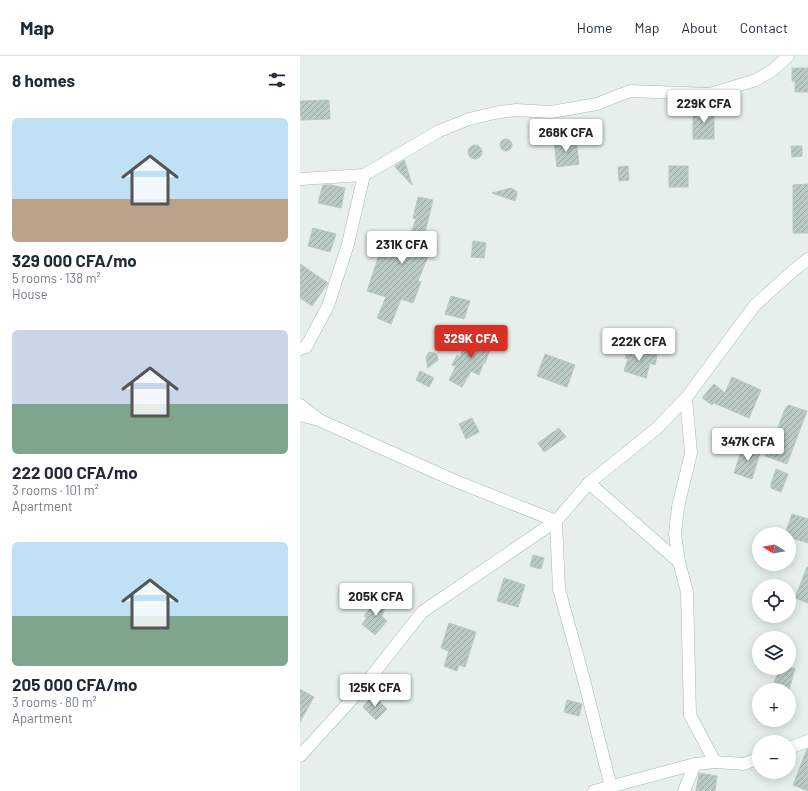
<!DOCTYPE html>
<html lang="en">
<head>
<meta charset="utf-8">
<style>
	body { margin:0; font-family:Barlow,sans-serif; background:#f6f6f7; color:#1f2937; height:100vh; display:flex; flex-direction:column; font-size:15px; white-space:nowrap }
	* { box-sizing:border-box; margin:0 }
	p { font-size:13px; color:#747a83 }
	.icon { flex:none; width:22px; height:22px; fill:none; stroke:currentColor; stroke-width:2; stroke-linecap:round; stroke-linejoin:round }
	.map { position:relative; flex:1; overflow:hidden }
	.side { display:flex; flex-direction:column; background:#fff; width:300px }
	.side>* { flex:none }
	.needle { width:26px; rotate:281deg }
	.tools { position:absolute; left:452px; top:471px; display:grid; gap:8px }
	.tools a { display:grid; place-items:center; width:44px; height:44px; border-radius:50%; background:#fff; box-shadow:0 2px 10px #0003; font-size:20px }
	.price { position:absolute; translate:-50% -34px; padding:0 9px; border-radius:4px; background:#fff; color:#222; font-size:13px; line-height:26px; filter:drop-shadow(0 1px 2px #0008) }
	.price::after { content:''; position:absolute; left:50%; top:24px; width:12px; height:9px; margin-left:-6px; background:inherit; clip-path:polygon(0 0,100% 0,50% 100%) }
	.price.current { background:#d93025; color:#fff }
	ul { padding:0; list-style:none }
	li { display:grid; align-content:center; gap:8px; height:212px; padding:0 12px }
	li span { display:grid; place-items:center; height:124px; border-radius:6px; color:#555 }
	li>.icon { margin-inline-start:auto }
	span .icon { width:72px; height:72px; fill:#fffc; stroke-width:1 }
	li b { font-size:17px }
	h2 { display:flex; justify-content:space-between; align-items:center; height:48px; padding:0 12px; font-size:17px }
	header { display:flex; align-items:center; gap:24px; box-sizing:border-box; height:56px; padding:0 20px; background:#fff; border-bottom:1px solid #e0e1e3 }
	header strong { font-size:19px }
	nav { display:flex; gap:22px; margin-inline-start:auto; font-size:14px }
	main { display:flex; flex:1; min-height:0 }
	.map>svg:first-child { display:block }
	.building { fill:url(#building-hatch); stroke:#b8c9c2 }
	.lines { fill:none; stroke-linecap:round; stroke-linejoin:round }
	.minor-casing { stroke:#a8b8b2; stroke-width:13 }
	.minor { stroke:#fff; stroke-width:12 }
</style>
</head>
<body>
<header>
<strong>Map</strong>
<nav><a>Home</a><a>Map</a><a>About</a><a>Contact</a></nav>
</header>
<main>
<section class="side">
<h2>8 homes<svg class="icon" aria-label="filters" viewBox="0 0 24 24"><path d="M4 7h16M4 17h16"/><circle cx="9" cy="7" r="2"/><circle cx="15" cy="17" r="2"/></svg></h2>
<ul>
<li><span style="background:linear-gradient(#bfe0f5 65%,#b9a48a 0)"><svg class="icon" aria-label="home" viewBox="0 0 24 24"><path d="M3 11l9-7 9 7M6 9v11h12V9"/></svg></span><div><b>329 000 CFA/mo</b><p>5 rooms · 138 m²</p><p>House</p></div></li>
<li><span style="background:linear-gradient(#c9d6e8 60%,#7fa58c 0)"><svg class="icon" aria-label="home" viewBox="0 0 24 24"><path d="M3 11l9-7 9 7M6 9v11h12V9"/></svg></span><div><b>222 000 CFA/mo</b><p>3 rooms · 101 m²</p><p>Apartment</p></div></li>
<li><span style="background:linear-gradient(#bfe0f5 60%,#7fa58c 0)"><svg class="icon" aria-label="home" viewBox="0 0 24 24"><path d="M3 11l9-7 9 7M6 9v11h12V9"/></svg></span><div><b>205 000 CFA/mo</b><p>3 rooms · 80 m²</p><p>Apartment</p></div></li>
</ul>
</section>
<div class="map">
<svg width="508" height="735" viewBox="0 0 508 735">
	<defs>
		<pattern id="building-hatch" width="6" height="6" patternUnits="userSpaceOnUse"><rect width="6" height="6" fill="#bbcac4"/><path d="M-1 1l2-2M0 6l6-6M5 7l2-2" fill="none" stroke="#98a6a0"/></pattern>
	</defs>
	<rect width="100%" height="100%" fill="#e6efeb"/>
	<!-- building -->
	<g class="building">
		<polygon points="492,12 508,12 508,36 495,36 495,25 492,25"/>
		<polygon points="29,44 30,63 1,64 0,45"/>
		<rect x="393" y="52" width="21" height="31"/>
		<circle cx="206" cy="89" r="6"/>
		<polygon points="276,83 279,108 257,111 254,85"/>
		<circle cx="175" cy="96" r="7"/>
		<polygon points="491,90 502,90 502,100 492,101"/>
		<polygon points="104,104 105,106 112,129 95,111 95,110"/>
		<polygon points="328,110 329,124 319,125 318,111"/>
		<rect x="369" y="110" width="19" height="21"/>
		<polygon points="508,128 508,177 493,177 493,129"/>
		<polygon points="23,129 31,129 45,132 41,152 18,147"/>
		<polygon points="211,132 216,135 217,138 215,145 192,137"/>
		<polygon points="118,141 133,144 123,184 133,188 118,225 121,226 113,247 101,243 91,268 77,262 86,241 67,235 84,184 105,192 116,163 113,162"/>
		<polygon points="13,172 36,178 30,196 8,190"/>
		<polygon points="173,185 186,187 184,202 171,201"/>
		<polygon points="0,208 28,227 12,250 0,242"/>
		<polygon points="151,240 170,245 164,263 145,258"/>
		<polygon points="170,276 193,286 185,307 184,306 179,319 171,315 162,331 149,324 156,310 152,309 157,299 160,301"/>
		<polygon points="329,291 357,299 355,309 350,307 346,322 324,315 328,303 325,302"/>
		<polygon points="129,296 134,297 137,299 138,304 128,312 126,302"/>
		<polygon points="245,298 275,309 267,331 237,320"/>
		<polygon points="120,315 134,322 129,331 116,324"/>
		<polygon points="432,321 461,334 449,362 414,347 412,349 402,342 414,328 425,337"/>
		<polygon points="488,349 507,355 487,408 465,400 473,379 475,380 484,355"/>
		<polygon points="172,362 179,376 166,383 159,368"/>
		<polygon points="259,372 266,381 244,396 238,387"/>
		<polygon points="443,389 461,394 452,423 434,417"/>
		<polygon points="476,413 488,418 481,436 471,432 471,428"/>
		<polygon points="492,458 508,463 508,487 489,481 489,478 485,478"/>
		<polygon points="233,499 244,502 241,513 230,510"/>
		<polygon points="507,511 508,511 508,547 495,542"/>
		<polygon points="204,522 225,529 218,551 197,545"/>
		<polygon points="76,542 87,545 82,561 87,565 75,579 62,568 67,562 64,560 73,549"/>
		<polygon points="149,567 176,576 165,611 159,609 157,615 144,610 149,595 141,592"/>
		<polygon points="480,612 495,612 489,634 471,634"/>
		<polygon points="0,633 14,641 0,666"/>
		<polygon points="73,639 87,653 76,664 63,651"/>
		<polygon points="267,644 282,648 279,660 264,656"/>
		<polygon points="507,693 508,693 508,735 493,729"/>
		<polygon points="399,717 417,720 415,735 396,735"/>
	</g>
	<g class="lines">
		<defs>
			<g id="minor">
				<polyline points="0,123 64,119 139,75 169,63 199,56 216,54 251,56 297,48 330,35 410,38 456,24 473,14 488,0"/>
				<polyline points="0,293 6,291 28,250 48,188 64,119"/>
				<polyline points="386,342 391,397 378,451 375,478 379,506 387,536 390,659 415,706"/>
				<polyline points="0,349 17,362"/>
				<polyline points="0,359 19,364 153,424 256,465 259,533 284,624 311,731"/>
				<polyline points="289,427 379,506"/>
				<polyline points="489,692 508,685"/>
				<polyline points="0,700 63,631 122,556 256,465 289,427 356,373 386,342 455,249 494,214 508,203"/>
				<polyline points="294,735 395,708 415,706 444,708 459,702"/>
				<polyline points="384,735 395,708"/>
			</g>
		</defs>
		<!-- minor casing -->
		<use href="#minor" class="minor-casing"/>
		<!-- minor -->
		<use href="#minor" class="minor"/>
	</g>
</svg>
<div class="tools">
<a><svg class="needle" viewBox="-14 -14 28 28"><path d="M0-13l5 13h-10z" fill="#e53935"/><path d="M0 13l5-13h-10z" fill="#747a83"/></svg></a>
<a><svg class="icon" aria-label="locate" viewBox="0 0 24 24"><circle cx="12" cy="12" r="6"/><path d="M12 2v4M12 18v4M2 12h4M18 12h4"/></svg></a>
<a><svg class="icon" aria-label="layers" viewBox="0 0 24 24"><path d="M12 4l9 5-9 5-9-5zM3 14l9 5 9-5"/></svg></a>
<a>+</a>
<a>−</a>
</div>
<b class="price" style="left:404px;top:68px">229K CFA</b>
<b class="price" style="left:266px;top:97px">268K CFA</b>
<b class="price" style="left:102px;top:209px">231K CFA</b>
<b class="price current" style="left:171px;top:303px">329K CFA</b>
<b class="price" style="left:339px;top:306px">222K CFA</b>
<b class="price" style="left:448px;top:406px">347K CFA</b>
<b class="price" style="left:76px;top:561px">205K CFA</b>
<b class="price" style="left:75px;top:652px">125K CFA</b>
</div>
</main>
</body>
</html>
